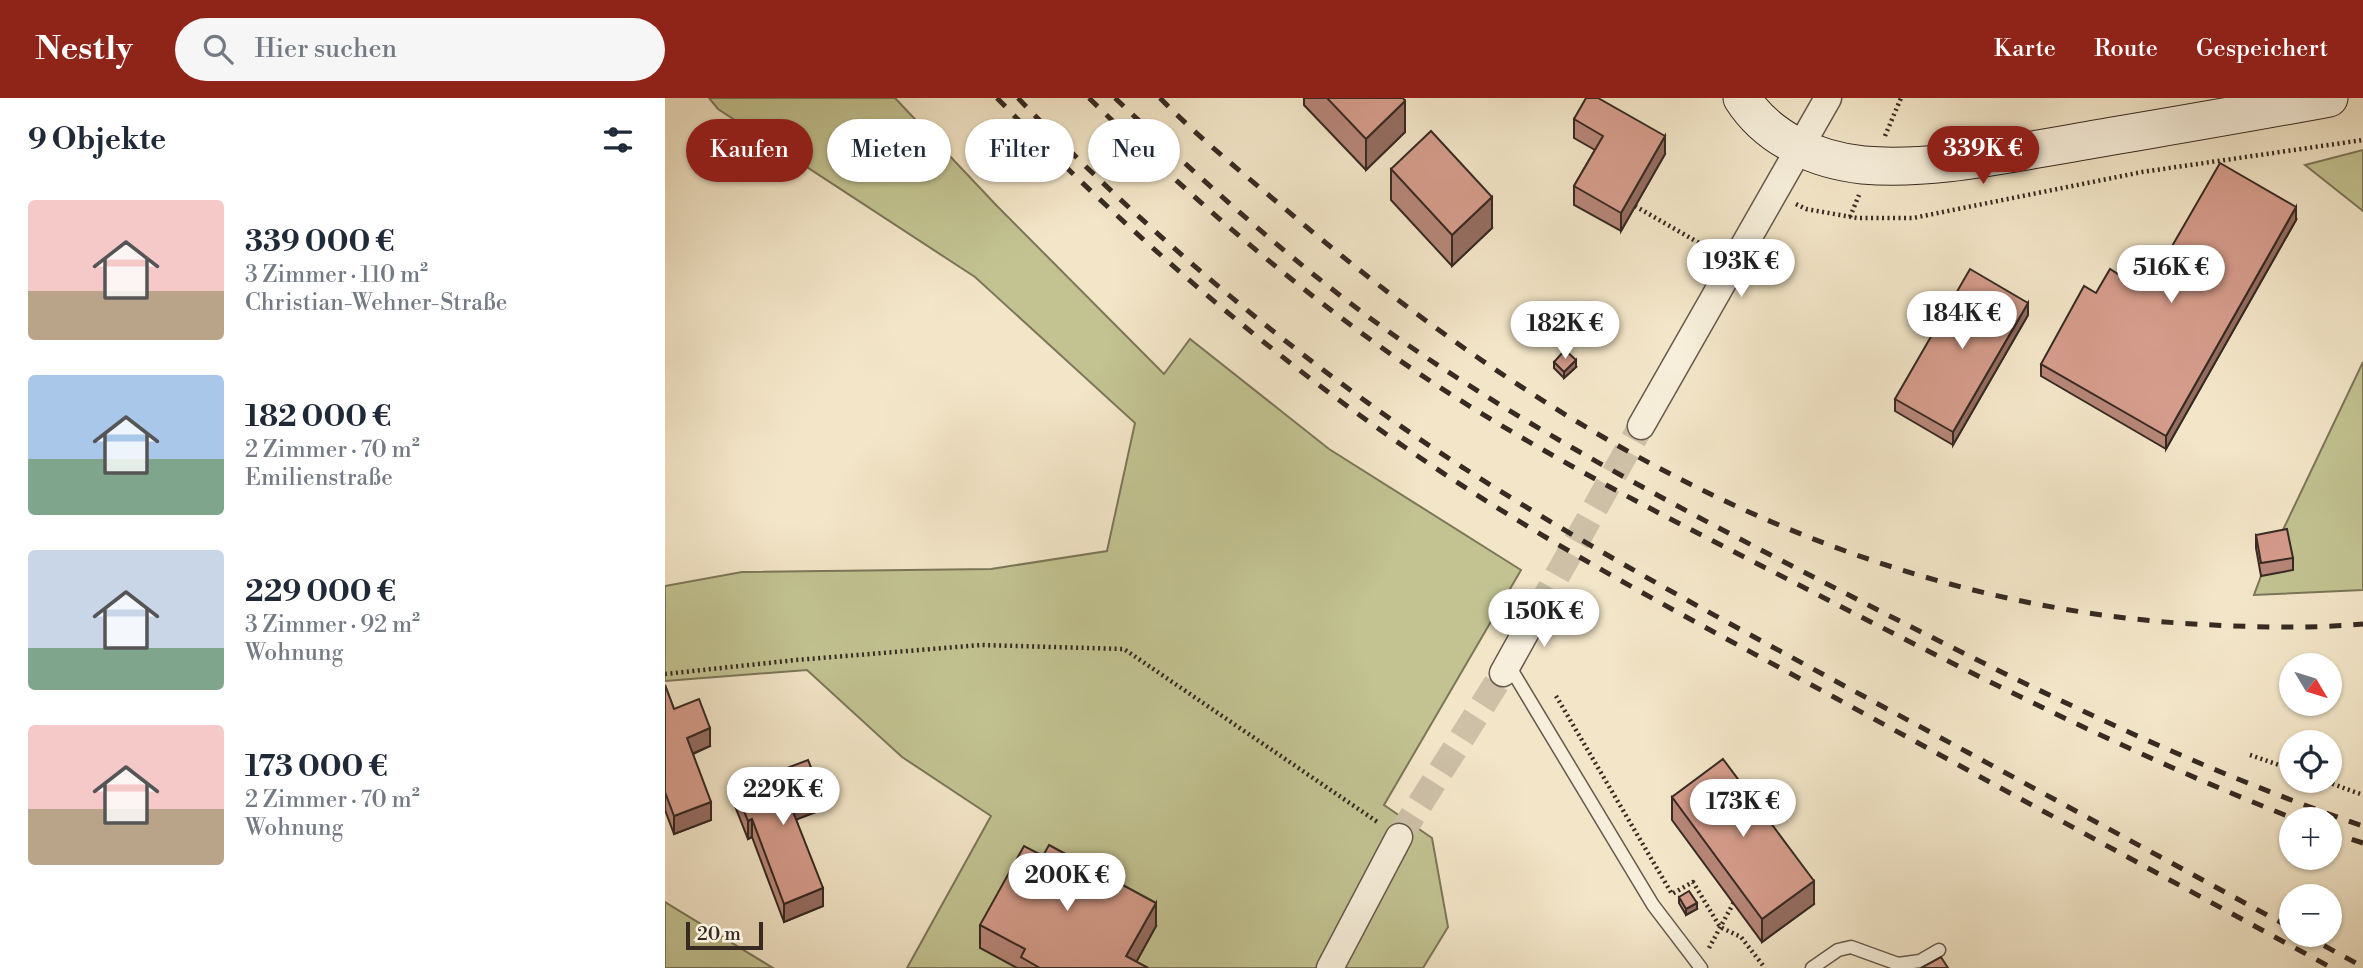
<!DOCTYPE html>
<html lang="de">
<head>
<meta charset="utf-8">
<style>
	body { margin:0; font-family:"Libre Bodoni",serif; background:#f6f6f7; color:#1f2937; height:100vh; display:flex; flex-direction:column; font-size:26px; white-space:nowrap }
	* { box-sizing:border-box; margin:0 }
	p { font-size:23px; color:#747a83 }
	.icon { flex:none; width:38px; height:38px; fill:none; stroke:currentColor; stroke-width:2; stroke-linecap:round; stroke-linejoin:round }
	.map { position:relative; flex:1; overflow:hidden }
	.side { display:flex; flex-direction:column; background:#fff; width:665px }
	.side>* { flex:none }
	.hud { position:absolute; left:21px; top:21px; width:665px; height:63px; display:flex; gap:14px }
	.needle { width:46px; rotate:128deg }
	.buttons { position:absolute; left:1614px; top:555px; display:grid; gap:14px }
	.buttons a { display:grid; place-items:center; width:63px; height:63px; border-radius:50%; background:#fff; box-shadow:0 2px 5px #0004; font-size:35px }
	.scale { position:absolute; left:21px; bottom:18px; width:77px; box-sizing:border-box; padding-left:7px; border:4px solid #372a23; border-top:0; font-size:19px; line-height:24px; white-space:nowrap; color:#372a23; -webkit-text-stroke:5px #f7efdb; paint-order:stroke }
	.price { position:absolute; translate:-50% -60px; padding:0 16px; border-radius:24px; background:#fff; color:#222; font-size:23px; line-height:46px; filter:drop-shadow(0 2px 4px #0008) }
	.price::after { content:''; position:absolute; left:50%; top:42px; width:21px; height:16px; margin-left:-10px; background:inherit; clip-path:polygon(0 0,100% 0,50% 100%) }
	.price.active { background:#8f2418; color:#fff }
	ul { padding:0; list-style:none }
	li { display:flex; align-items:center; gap:21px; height:175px; padding:0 28px }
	li span { display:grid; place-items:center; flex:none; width:196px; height:140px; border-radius:7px; color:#555 }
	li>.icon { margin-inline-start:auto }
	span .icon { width:84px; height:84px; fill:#fffc; stroke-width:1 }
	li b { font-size:30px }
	h2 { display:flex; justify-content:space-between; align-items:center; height:84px; padding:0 28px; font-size:30px }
	.tag { padding:0 24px; border-radius:32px; background:#fff; box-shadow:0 2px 5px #0004; font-size:24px; line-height:63px }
	.tag.active { background:#8f2418; color:#fff }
	header { display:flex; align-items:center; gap:42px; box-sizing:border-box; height:98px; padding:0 35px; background:#8f2418; color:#fff }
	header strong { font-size:33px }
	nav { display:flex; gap:38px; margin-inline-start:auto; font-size:24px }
	.search { width:490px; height:63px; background:#f6f6f7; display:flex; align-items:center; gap:18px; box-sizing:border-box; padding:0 24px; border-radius:38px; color:#747a83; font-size:26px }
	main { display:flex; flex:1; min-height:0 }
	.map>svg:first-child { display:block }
	.green { fill:#c2c391; stroke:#7c765a; stroke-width:2 }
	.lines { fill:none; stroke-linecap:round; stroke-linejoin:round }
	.street-tunnel { stroke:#cdc0a7; stroke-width:26; stroke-dasharray:26 13; stroke-linecap:butt }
	.lane-casing { stroke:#66594c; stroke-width:15 }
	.street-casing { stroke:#66594c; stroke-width:29 }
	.secondary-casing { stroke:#372a23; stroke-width:39 }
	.path { stroke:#372a23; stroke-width:4.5; stroke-dasharray:2 3.5; stroke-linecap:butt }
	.lane { stroke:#f7efdb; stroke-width:12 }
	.street { stroke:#f7efdb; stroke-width:26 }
	.secondary { stroke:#f7efdb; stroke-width:37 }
	.rail { stroke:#372a23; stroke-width:5; stroke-dasharray:12 12; stroke-linecap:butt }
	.wall { fill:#b78678; stroke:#372a23; stroke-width:2 }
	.shaded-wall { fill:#956d61; stroke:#372a23; stroke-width:2 }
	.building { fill:#d59c8b; stroke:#372a23; stroke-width:2 }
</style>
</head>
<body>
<header>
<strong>Nestly</strong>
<div class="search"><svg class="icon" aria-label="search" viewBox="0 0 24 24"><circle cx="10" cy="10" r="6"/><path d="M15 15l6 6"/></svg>Hier suchen</div>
<nav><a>Karte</a><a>Route</a><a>Gespeichert</a></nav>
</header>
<main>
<section class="side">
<h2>9 Objekte<svg class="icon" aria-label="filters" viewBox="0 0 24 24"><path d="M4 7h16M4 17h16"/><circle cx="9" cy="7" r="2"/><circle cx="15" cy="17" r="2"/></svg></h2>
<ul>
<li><span style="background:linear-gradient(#f6c9c9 65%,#b9a48a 0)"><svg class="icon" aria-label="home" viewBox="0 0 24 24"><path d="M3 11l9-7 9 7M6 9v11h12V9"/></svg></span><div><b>339 000 €</b><p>3 Zimmer · 110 m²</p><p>Christian-Wehner-Straße</p></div></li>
<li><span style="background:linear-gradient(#a9c7e8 60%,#7fa58c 0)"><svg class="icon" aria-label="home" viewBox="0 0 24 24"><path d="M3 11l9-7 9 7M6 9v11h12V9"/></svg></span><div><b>182 000 €</b><p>2 Zimmer · 70 m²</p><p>Emilienstraße</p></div></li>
<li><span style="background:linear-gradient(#c9d6e8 70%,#7fa58c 0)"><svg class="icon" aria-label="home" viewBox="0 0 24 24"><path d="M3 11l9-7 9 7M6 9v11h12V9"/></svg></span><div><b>229 000 €</b><p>3 Zimmer · 92 m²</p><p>Wohnung</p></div></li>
<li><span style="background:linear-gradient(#f6c9c9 60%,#b9a48a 0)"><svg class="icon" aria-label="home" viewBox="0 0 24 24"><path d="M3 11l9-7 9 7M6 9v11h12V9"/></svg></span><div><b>173 000 €</b><p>2 Zimmer · 70 m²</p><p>Wohnung</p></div></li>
</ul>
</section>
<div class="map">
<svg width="1698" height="870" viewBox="0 0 1698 870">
	<rect width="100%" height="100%" fill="#f3e6c8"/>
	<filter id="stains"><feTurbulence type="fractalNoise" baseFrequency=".00286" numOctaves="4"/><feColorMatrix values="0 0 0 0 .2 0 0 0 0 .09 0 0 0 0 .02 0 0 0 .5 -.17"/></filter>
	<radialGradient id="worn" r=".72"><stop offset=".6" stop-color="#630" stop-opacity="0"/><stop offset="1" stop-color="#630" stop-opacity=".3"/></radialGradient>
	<!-- green -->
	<g class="green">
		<polygon points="44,0 230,0 332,108 499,276 525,241 664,351 856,472 719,707 767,740 783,829 758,870 242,870 326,718 237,659 142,572 0,583 0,488 77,474 326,471 442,453 470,325 310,179 53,11"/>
		<polygon points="1698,52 1698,113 1640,67"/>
		<polygon points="1698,264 1698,492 1589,497 1596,478"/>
		<polygon points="0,804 108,870 0,870"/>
	</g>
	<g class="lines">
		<!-- street-tunnel -->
		<g class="street-tunnel">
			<polyline points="873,512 976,328"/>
			<polyline points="734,739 838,575"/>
		</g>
		<defs>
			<g id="lane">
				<polyline points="843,566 988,807 1036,870"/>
				<polyline points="1147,870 1173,852 1186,849 1233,866 1255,863 1274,852"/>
			</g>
			<g id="street">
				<polyline points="976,328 1163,0"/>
				<polyline points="838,575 873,512"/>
				<polyline points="665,870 734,739"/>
			</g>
			<path id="secondary" d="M 1077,0 C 1103,41 1151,62 1198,67 C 1267,73 1340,56 1408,45 C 1494,30 1579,16 1664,0"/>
		</defs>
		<!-- lane casing -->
		<use href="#lane" class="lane-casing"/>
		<!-- street casing -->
		<use href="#street" class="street-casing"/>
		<!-- secondary casing -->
		<use href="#secondary" class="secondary-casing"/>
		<!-- path -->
		<g class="path">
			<polyline points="1220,38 1236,0"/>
			<polyline points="1131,106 1141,111 1192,120 1248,120 1477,74 1698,42"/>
			<polyline points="970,108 1048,153"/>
			<polyline points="1185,119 1194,97"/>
			<polyline points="0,576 131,562 316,547 459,551 714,725"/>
			<polyline points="891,598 1007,796 1028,784 1055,829 1076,839 1100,870"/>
			<polyline points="1585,657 1626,671"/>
			<polyline points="1657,682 1698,697"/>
			<polyline points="1044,850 1069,804"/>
		</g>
		<!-- lane -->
		<use href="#lane" class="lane"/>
		<!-- street -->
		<use href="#street" class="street"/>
		<!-- secondary -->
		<use href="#secondary" class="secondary"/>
		<!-- rail -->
		<g class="rail">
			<path d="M 332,0 C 457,129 593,248 741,350 C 875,443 1022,519 1165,597 C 1332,688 1499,779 1667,870"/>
			<path d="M 353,0 C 472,125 607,240 750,338 C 885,429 1030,507 1174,585 C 1325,666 1475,748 1626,830"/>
			<path d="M 424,0 C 519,93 618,180 727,257 C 864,353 1018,427 1167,504 C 1319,582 1470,658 1630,721"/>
			<path d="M 450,0 C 542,87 636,173 740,245 C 888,347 1051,429 1211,511 C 1370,592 1529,670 1698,728"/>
			<path d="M 495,0 C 539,45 590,85 638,126 C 896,342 1187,505 1528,526 C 1584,529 1642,531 1698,526"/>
			<polyline points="1664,734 1698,745"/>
			<polyline points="1638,836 1698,869"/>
		</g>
	</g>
	<!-- wall -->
	<g class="wall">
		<polygon points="639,0 738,0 740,34 701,72 639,7"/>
		<polygon points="909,21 1000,56 956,133 909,107 909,88 930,52 909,40"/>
		<polygon points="726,71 827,130 787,168 726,102"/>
		<polygon points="1631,122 1501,351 1376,278 1376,266 1453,176 1495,169"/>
		<polygon points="1363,217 1288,347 1230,313 1230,301"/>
		<polygon points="889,264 911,269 899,280 889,270"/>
		<polygon points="1591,437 1628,460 1628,472 1596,478 1591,450"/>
		<polygon points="0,587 9,611 45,648 28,656 46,722 9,736 0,712"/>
		<polygon points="70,690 156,712 131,721 158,808 119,824 87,739 83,741 70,708"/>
		<polygon points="1007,699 1149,806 1097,844 1007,722"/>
		<polygon points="1014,799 1032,811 1021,817 1014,805"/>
		<polygon points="315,827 491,828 471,864 483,870 352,870 315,850"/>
	</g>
	<!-- shaded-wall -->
	<g class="shaded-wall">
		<polygon points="740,3 740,34 701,72 701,41"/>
		<polygon points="1000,38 1000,56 956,133 956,115"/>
		<polygon points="827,99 827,130 787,168 787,137"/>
		<polygon points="1631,109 1631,122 1501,351 1501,338"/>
		<polygon points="1363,205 1363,217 1288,347 1288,334"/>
		<polygon points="911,262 911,269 899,280 899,274"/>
		<polygon points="45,630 45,648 22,658 22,640"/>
		<polygon points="156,694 156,712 125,724 125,706"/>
		<polygon points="46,704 46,722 9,736 9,718"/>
		<polygon points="87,721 87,739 83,741 83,723"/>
		<polygon points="1149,783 1149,806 1097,844 1097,821"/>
		<polygon points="158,790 158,808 119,824 119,806"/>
		<polygon points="491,805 491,828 468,870 461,858"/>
		<polygon points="1032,805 1032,811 1021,817 1021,811"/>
	</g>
	<!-- building -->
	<g class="building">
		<polygon points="662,0 738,0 740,3 701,41"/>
		<polygon points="921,0 933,0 1000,38 956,115 909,88 938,38 909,21"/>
		<polygon points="766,33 827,99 787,137 726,71"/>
		<polygon points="1555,65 1631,109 1501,338 1376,266 1419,188 1431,195 1445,171 1453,176 1466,153 1495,169"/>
		<polygon points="1305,171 1363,205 1288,334 1230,301"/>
		<polygon points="900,252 911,262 899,274 889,264"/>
		<polygon points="1622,431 1628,460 1596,465 1591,437"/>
		<polygon points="0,587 9,611 34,601 45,630 22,640 46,704 9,718 0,694"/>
		<polygon points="1058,661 1149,783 1097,821 1007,699"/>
		<polygon points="143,662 156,694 125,706 158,790 119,806 87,721 83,723 70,690"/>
		<polygon points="384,747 491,805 461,858 483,870 375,870 356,859 360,851 315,827 359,748 378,758"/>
		<polygon points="1024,793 1032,805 1021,811 1014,799"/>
		<polygon points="1276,859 1283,870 1256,870"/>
	</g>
	<rect width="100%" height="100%" filter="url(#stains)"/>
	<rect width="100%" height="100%" fill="url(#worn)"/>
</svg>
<div class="buttons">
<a><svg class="needle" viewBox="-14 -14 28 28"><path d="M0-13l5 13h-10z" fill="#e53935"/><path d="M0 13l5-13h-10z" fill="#747a83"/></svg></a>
<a><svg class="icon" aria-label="locate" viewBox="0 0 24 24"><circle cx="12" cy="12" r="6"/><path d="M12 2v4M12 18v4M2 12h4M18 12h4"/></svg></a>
<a>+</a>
<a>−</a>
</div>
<div class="scale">20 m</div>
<b class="price active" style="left:1318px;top:88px">339K €</b>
<b class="price" style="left:1076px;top:201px">193K €</b>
<b class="price" style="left:1506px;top:207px">516K €</b>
<b class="price" style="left:1297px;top:253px">184K €</b>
<b class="price" style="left:900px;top:263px">182K €</b>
<b class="price" style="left:879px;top:551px">150K €</b>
<b class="price" style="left:118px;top:729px">229K €</b>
<b class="price" style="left:1078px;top:741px">173K €</b>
<b class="price" style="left:402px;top:815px">200K €</b>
<div class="hud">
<a class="tag active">Kaufen</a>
<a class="tag">Mieten</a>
<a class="tag">Filter</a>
<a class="tag">Neu</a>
</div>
</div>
</main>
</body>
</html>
